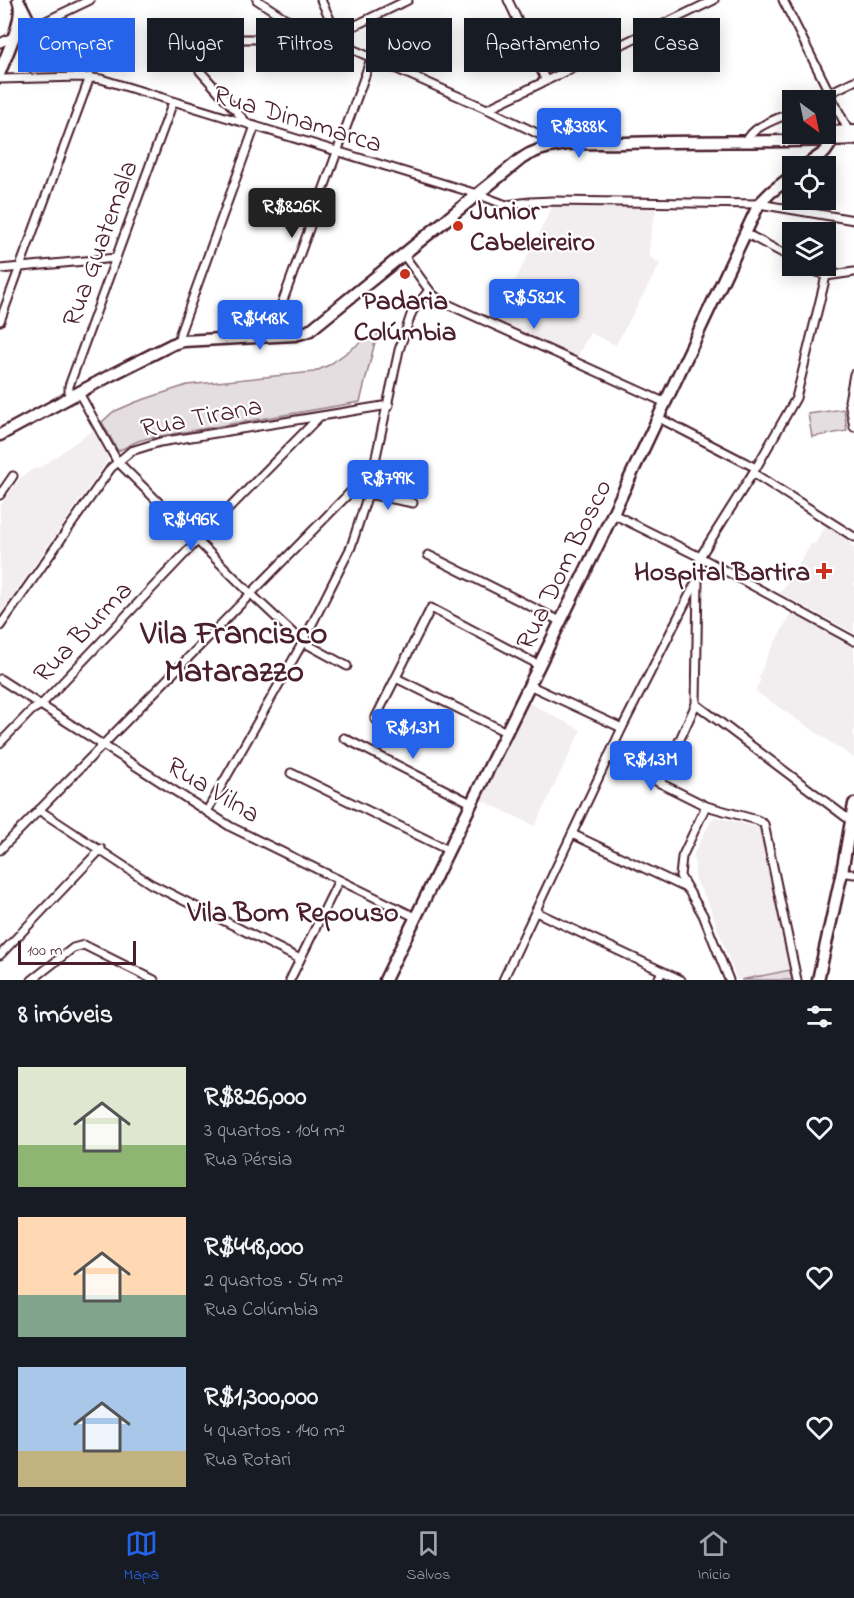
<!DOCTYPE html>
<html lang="pt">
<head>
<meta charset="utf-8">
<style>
	body { margin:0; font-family:"Indie Flower",sans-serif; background:#242831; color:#f1f3f6; height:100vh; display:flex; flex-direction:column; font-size:22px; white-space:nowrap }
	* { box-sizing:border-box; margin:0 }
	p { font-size:20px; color:#9ea1a6 }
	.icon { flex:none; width:33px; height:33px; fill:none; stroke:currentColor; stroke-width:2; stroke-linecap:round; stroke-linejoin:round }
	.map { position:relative; height:980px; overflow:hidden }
	.drawer { display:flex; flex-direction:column; background:#171b24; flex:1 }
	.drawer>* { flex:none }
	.guide { position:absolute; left:18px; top:18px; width:819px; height:54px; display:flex; gap:12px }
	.needle { width:39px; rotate:147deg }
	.tools { position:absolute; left:782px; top:90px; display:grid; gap:12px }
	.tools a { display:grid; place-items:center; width:54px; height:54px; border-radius:0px; background:#171b24; box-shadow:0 3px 15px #0003; font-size:30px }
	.scale { position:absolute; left:18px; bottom:15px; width:118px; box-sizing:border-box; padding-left:6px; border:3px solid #4a1f2b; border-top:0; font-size:16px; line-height:21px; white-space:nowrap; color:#4a1f2b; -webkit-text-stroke:4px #fff; paint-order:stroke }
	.price { position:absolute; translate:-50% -51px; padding:0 14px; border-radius:6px; background:#2563eb; color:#fff; font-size:20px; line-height:39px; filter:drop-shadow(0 2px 3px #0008) }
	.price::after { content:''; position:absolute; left:50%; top:36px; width:18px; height:14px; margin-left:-9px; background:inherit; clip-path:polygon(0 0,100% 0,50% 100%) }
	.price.selected { background:#222; color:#fff }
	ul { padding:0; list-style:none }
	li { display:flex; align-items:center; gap:18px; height:150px; padding:0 18px }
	li span { display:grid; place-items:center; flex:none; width:168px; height:120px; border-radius:0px; color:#555 }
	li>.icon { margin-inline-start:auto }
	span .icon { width:72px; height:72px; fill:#fffc; stroke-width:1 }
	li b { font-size:26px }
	h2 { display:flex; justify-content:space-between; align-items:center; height:72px; padding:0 18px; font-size:26px }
	.chip { padding:0 21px; border-radius:0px; background:#171b24; box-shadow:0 3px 15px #0003; font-size:21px; line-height:54px }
	.chip.selected { background:#2563eb; color:#fff }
	.dock { display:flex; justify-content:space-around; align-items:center; height:84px; border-top:2px solid #363941; background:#171b24; font-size:16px; color:#9ea1a6 }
	.dock a { display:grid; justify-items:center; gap:3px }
	.dock .selected { color:#2563eb }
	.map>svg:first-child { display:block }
	.built { fill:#f2eeef }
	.green { fill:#e5dee0; stroke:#987e86; stroke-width:1.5 }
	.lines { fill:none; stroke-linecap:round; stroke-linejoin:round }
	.street-casing { stroke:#4a1f2b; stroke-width:11 }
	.secondary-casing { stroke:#4a1f2b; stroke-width:15 }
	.street { stroke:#fff; stroke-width:7 }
	.secondary { stroke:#fff; stroke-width:10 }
	.poi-dot { fill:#c8321e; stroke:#fff; stroke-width:2 }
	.labels { text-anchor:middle; stroke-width:4.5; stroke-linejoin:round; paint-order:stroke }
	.street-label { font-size:27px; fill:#4a1f2b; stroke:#fff }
	.poi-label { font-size:27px; font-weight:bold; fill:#4a1f2b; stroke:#fff; text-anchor:start }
	.neighbourhood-label { font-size:28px; font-weight:bold; fill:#4a1f2b; stroke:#fff }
	.district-label { font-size:33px; font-weight:bold; fill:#4a1f2b; stroke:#fff }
</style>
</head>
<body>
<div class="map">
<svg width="854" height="980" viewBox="0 0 854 980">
	<rect width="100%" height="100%" fill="#fff"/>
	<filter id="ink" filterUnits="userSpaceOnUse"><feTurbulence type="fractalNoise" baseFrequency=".0167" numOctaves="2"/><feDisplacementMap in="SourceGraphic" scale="12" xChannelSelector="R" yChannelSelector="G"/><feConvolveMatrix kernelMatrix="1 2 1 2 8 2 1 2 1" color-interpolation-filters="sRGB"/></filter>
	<g filter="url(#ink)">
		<!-- built -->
		<g class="built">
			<polygon points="553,205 657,206 651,231 649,256 660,264 616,345 590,333 576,359 495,321"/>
			<polygon points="93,430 108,458 108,460 0,614 0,506 20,478 33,469 41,467"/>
			<polygon points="826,526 846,539 854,548 854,633 780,593 812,543 815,544"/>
			<polygon points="792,612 854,645 854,758 755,691 761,679 758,678 769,653"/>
			<polygon points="529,703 581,730 535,826 481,800"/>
			<polygon points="715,817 760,828 762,831 790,970 737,980 708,902 696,881 695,875 694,853 712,819"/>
		</g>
		<!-- green -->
		<g class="green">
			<polygon points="378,330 379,332 374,346 360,402 149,438 138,441 118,451 102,422 113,412 136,402 187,385 314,372 329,365"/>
			<polygon points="844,409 847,431 812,437 808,414"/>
			<polygon points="790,970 793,980 741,980"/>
		</g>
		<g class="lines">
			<defs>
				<g id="street">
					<polyline points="257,0 291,22 487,109 549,139 556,146"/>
					<polyline points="321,0 337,34"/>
					<polyline points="508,0 546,81"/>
					<polyline points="783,0 849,132"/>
					<polyline points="0,43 90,0"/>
					<polyline points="0,79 81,77 101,79 477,194 506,205 530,202 553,201 759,204 854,220"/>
					<polyline points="815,100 854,81"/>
					<polyline points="487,109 714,0"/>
					<path d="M 245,121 L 200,71 C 194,53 210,41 226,39 L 327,39 L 408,0"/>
					<path d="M 747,141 C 752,126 778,119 792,112"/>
					<polyline points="745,233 792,258"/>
					<polyline points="403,254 432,294 443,302 666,403"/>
					<polyline points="805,266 826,276 854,272"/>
					<polyline points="0,269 116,258"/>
					<polyline points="0,321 90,77"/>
					<polyline points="270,336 371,59"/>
					<polyline points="179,342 180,333 255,126"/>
					<polyline points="854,374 849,401 854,427"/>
					<polyline points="79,393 117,461 250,593 296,636 303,642 347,666"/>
					<polyline points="69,398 69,386 173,102"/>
					<polyline points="659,418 756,468"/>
					<polyline points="753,473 854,537"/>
					<polyline points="368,494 413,503"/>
					<polyline points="0,495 13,476"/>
					<polyline points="613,514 700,557 854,641"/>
					<polyline points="428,555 560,621"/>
					<polyline points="0,626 111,468 131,451 160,442 389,405"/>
					<polyline points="396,678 506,732"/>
					<polyline points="0,679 231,827 415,917"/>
					<polyline points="529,685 622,728"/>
					<polyline points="696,704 851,821"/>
					<polyline points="375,719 431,608 539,665"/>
					<polyline points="344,738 471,803"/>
					<polyline points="0,743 32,710 41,705 197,541 319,417"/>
					<polyline points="608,757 706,806 757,820 764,824 797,980"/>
					<polyline points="291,773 448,850"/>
					<polyline points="660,783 696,704 698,580"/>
					<polyline points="706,806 682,857 680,876 703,915 729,980"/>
					<polyline points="39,810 151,884 300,959"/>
					<polyline points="207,811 303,642 351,547 368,494 399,350 412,312 429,290"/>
					<polyline points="572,834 686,888"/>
					<polyline points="0,850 373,469"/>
					<polyline points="842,872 854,874"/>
					<polyline points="536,912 681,980"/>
					<polyline points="0,955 101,849"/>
					<polyline points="32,980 73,948 84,945 154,980"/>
					<polyline points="290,980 339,880"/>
					<polyline points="503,980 622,728 698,578 700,557 756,468 796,398 826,276"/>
					<polyline points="658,980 662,971"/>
				</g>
				<g id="secondary">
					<polyline points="21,5 30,23 36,26"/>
					<path d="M 0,72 C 6,55 26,16 18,0"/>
					<polyline points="825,132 854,131"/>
					<polyline points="805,166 825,152 835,137 842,132"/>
					<path d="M 0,435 L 113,374 L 173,344 L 183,341 L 295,335 L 309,331 L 521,159 C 549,139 591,144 624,143 C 700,140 777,143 854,139"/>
					<polyline points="385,980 599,543 759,204 771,192 792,176"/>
					<polyline points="818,980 842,872 854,804"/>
				</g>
			</defs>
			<!-- street casing -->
			<use href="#street" class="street-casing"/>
			<!-- secondary casing -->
			<use href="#secondary" class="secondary-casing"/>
			<!-- street -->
			<use href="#street" class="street"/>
			<!-- secondary -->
			<use href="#secondary" class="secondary"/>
		</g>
	</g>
	<!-- markers -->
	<g class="poi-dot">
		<circle cx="458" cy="226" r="6"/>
		<circle cx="405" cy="274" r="6"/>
		<path d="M821 562h6v6h6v6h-6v6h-6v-6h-6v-6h6z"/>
	</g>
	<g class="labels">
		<!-- street labels -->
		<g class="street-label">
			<text transform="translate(298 118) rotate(17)" y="9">Rua Dinamarca</text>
			<text transform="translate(99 243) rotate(-70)" y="9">Rua Guatemala</text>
			<text transform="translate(201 416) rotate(-11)" y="9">Rua Tirana</text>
			<text transform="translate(563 564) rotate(-64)" y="9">Rua Dom Bosco</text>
			<text transform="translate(82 631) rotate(-46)" y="9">Rua Burma</text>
			<text transform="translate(214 789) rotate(31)" y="9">Rua Vilna</text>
		</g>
		<!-- poi labels -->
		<g class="poi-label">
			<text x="470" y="219">Junior<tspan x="470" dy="31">Cabeleireiro</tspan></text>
			<text x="405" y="309" text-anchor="middle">Padaria<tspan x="405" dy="31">Colúmbia</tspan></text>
			<text x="810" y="580" text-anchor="end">Hospital Bartira</text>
		</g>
		<!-- neighbourhood labels -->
		<g class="neighbourhood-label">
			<text x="293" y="921">Vila Bom Repouso</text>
		</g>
		<!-- district labels -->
		<g class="district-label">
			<text x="234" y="643">Vila Francisco<tspan x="234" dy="38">Matarazzo</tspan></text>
		</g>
	</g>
</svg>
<div class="tools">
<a><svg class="needle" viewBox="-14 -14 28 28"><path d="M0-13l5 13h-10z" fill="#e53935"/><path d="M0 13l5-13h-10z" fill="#9ea1a6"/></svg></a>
<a><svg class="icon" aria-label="locate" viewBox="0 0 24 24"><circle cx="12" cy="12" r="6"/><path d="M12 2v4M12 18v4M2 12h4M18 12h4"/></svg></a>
<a><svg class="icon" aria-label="layers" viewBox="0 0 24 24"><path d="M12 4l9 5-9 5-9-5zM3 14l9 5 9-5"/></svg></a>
</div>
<div class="scale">100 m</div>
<b class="price" style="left:579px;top:159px">R$388K</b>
<b class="price selected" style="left:292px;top:239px">R$826K</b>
<b class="price" style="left:534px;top:330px">R$582K</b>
<b class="price" style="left:260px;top:351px">R$448K</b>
<b class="price" style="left:388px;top:511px">R$799K</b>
<b class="price" style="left:191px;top:552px">R$496K</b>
<b class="price" style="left:413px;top:760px">R$1.3M</b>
<b class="price" style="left:651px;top:792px">R$1.3M</b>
<div class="guide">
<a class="chip selected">Comprar</a>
<a class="chip">Alugar</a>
<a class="chip">Filtros</a>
<a class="chip">Novo</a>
<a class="chip">Apartamento</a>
<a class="chip">Casa</a>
</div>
</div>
<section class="drawer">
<h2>8 imóveis<svg class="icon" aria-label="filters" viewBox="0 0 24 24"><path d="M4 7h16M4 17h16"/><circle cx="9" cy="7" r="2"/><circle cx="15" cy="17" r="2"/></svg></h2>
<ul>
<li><span style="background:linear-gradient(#dfe7d0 65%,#8fb573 0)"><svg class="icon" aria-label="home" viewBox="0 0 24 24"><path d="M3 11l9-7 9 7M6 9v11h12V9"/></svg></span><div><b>R$826,000</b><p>3 quartos · 104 m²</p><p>Rua Pérsia</p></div><svg class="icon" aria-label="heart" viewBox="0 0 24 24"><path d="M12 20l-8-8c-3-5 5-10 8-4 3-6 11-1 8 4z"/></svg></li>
<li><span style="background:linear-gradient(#ffd9b3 65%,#7fa58c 0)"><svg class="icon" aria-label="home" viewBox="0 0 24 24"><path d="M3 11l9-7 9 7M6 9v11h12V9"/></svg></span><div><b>R$448,000</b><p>2 quartos · 54 m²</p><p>Rua Colúmbia</p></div><svg class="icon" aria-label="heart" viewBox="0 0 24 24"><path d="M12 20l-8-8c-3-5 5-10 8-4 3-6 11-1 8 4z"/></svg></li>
<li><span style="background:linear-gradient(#a9c7e8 70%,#c2b280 0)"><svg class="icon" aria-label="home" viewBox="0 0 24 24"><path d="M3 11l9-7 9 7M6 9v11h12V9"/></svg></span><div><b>R$1,300,000</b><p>4 quartos · 140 m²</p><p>Rua Rotari</p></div><svg class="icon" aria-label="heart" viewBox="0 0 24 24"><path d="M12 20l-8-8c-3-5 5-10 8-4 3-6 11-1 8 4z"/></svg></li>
</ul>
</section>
<nav class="dock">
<a class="selected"><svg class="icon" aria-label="map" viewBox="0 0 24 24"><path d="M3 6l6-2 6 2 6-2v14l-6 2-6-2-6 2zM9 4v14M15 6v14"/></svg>Mapa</a>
<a><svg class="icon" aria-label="saved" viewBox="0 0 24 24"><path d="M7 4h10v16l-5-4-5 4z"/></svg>Salvos</a>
<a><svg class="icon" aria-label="home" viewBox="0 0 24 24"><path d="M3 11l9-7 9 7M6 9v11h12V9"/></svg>Início</a>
</nav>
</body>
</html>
